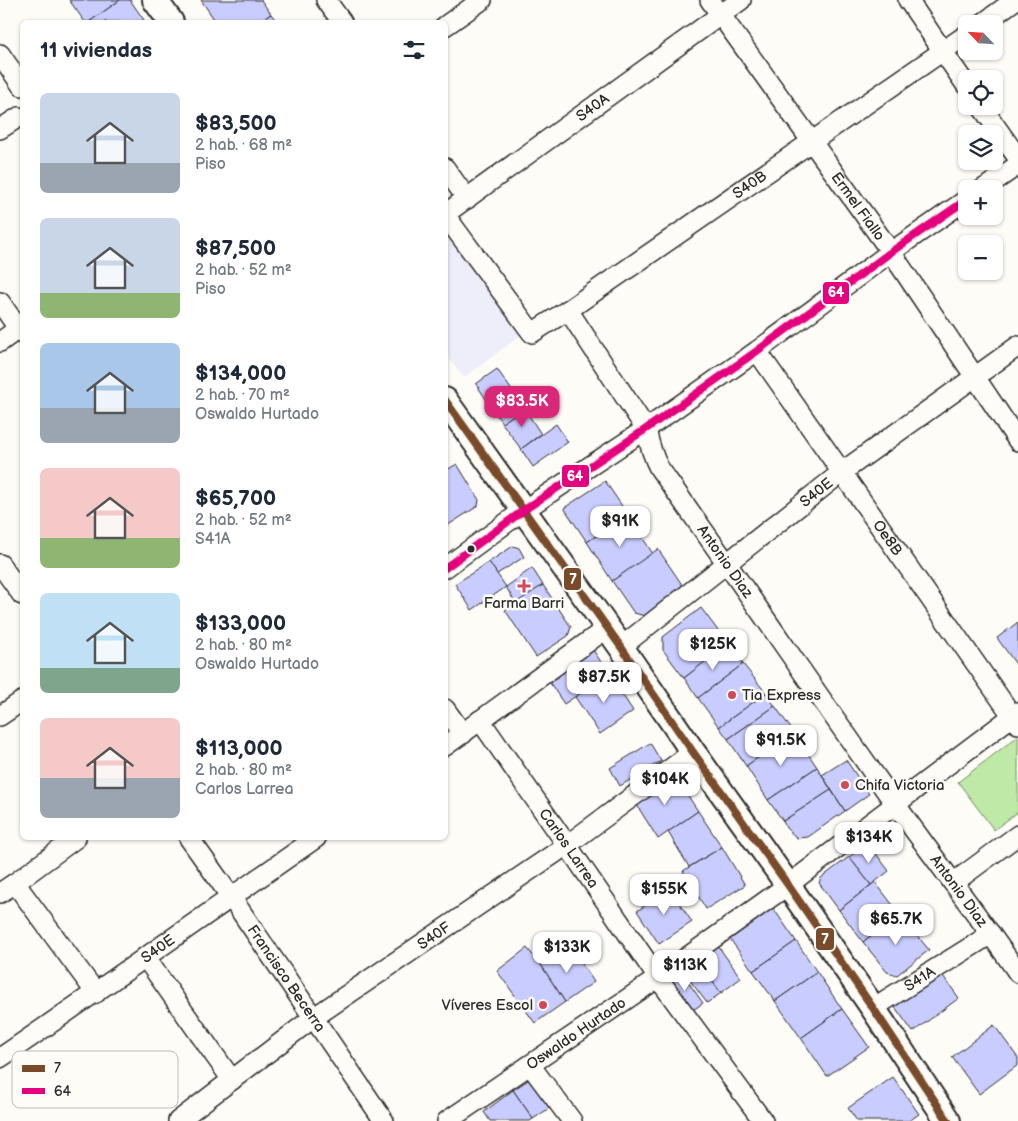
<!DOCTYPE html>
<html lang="es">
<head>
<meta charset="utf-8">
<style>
	body { margin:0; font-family:"Balsamiq Sans",sans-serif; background:#f6f6f7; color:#1f2937; height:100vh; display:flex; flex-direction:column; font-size:19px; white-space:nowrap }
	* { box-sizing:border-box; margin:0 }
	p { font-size:16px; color:#747a83 }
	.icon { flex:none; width:28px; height:28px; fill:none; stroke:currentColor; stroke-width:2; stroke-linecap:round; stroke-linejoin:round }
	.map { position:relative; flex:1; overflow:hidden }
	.panel { position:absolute; left:20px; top:20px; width:428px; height:820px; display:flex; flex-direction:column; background:#fff; border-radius:8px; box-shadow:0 1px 4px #0004 }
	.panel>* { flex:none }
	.needle { width:32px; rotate:295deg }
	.fabs { position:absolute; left:958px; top:15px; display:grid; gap:10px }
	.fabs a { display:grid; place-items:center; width:45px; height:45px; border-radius:8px; background:#fff; box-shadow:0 1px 4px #0004; font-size:25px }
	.price { position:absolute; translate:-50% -42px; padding:0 11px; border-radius:10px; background:#fff; color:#222; font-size:16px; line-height:32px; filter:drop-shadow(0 1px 2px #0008) }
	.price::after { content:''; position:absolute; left:50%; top:30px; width:15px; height:11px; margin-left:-8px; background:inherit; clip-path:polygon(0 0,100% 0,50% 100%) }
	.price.current { background:#db2777; color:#fff }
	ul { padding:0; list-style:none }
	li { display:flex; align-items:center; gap:15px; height:125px; padding:0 20px }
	li span { display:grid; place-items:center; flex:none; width:140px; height:100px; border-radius:8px; color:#555 }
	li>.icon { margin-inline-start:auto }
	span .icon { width:60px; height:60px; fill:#fffc; stroke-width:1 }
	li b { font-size:21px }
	h2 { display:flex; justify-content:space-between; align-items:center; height:60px; padding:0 20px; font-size:21px }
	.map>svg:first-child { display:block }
	.built { fill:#edeef9 }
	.green { fill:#bee9a6; stroke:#748a68 }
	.building { fill:#c9ccfe; stroke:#2b2b2b }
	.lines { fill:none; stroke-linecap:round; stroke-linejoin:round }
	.minor-casing { stroke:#2b2b2b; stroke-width:22 }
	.tertiary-casing { stroke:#2b2b2b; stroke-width:28 }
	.minor { stroke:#fdfcf7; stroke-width:19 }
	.tertiary { stroke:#fdfcf7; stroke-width:24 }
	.bus-1-casing { stroke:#fdfcf7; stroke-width:11 }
	.bus-2-casing { stroke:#fdfcf7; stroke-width:11 }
	.bus-1 { stroke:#7a4b2a; stroke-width:8 }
	.bus-2 { stroke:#e5007d; stroke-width:8 }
	.bus-dot { fill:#2b2b2b; stroke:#fdfcf7; stroke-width:2 }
	.poi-dot { fill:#d1495b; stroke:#fdfcf7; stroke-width:2 }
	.labels { text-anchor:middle; stroke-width:5; stroke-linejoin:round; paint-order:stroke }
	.street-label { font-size:15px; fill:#2b2b2b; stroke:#fdfcf7 }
	.poi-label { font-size:15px; fill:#2b2b2b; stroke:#fdfcf7; text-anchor:start }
	.key { fill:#fdfcf7; stroke:#bebdba; stroke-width:1 }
	.key-label { font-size:14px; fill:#2b2b2b }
	.line-badge { stroke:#fdfcf7; stroke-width:2 }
	.badge-label { font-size:14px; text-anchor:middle; font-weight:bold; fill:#fff }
</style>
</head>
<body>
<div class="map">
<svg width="1018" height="1121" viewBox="0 0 1018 1121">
	<rect width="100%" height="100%" fill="#fdfcf7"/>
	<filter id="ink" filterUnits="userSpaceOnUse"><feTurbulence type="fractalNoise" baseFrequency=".02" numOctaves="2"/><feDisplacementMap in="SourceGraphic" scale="10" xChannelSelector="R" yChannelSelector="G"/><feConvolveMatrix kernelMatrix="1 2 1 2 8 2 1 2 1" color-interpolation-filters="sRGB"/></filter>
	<g filter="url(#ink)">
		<!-- built -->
		<polygon class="built" points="445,233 521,335 464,378 445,353"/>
		<!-- green -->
		<polygon class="green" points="1018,736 1018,812 994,830 958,782"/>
		<!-- building -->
		<g class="building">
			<polygon points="69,0 120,0 89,22 85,22"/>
			<polygon points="120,0 130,0 144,20 141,22 89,22"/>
			<polygon points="201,0 261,0 271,14 259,22 216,22"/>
			<polygon points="271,14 277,22 259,22"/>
			<polygon points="497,369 524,408 502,423 476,384"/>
			<polygon points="524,408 541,434 521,449 502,423"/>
			<polygon points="556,424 568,442 533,467 521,449"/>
			<polygon points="457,464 479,500 478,506 445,527 445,471"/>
			<polygon points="605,481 628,515 587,542 564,508"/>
			<polygon points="628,515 653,554 612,581 587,542"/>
			<polygon points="513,546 519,548 524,557 497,574 489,562"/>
			<polygon points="658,549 685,589 645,616 634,613 612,581"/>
			<polygon points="489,562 506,587 472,610 455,584"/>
			<polygon points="532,568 543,585 516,604 506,587"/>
			<polygon points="543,585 571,627 568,636 536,657 505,610"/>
			<polygon points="701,608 728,644 684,678 663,650 663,637"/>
			<polygon points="1018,622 1018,667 997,638"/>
			<polygon points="728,644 743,664 698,698 684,678"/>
			<polygon points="585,650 593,650 609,674 564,704 546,677"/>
			<polygon points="743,664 766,693 719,727 698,698"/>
			<polygon points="609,674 633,711 600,734 575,697"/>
			<polygon points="766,693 775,706 728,739 719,727"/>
			<polygon points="775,706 794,733 746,766 728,739"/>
			<polygon points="794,733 817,767 768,800 746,766"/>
			<polygon points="650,743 661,761 620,786 610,768"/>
			<polygon points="846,760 869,794 845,811 822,775"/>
			<polygon points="817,767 831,790 783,821 768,800"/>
			<polygon points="668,777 676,778 698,811 658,839 633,799"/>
			<polygon points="831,790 845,811 808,837 797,838 786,828 783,821"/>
			<polygon points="698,811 722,847 689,867 668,832"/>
			<polygon points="868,843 889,871 871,885 849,857"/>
			<polygon points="722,847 745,885 706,909 683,871"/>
			<polygon points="849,857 871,885 839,910 819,883 821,878"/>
			<polygon points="875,882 899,913 863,942 839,910"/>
			<polygon points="670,889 692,922 659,944 637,911"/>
			<polygon points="773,908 796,941 753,971 730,939"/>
			<polygon points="899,913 929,950 897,975 887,972 863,942"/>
			<polygon points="796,941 817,972 775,1001 753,971"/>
			<polygon points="570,946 594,982 565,1002 541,965"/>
			<polygon points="718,946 741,978 721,993 697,961"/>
			<polygon points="527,948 541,965 565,1002 535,1023 497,971"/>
			<polygon points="697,961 721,993 707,1003 683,971"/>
			<polygon points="938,969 959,998 913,1032 892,1003"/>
			<polygon points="681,972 703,1003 689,1013 667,982"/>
			<polygon points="817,972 842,1009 801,1038 775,1001"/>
			<polygon points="842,1009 869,1047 827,1076 801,1038"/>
			<polygon points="994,1025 1018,1058 1018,1065 979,1094 952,1057"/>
			<polygon points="534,1076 554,1105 533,1119 513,1090"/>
			<polygon points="893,1077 919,1114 909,1121 857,1121 848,1108"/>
			<polygon points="513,1090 533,1119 530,1121 490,1121 484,1112"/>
		</g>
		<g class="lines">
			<defs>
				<g id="minor">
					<polyline points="326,0 342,22"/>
					<path id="s1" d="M 710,0 L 891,252 L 1018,441"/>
					<polyline points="908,0 966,85"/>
					<polyline points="982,24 1015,0"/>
					<polyline points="445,26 482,0"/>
					<polyline points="0,54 22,86"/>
					<polyline points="981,106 1018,158"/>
					<polyline points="0,129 19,117"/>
					<polyline points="445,168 467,199"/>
					<polyline points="983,189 1018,165"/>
					<path id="s2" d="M 445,214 L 741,0"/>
					<path id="s3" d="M 445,215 L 532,333 L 568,310 L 966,35"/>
					<polyline points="0,302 22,334"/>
					<path id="s4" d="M 568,310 L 646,429 C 649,443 652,455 659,468 C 739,579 816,693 896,805 C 936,861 979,916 1018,973"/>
					<polyline points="0,342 22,326"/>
					<path id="s5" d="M 757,351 L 1018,724"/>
					<polyline points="0,564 22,595"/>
					<polyline points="445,568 524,510 646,429 757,351 891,252 966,200"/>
					<path id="s6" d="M 621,647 L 842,472 L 1018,346"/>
					<polyline points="445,709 463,734"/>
					<polyline points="0,716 22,701"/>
					<path id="s7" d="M 480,720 L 567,845 L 658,978 L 763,1121"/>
					<polyline points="445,746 607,628"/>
					<path id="s8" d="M 189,838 L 231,897 L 384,1121"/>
					<polyline points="15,883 96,993"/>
					<polyline points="953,883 1018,835"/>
					<polyline points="0,893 15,883 76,838"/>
					<polyline points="145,957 232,1080"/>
					<path id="s9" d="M 873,1008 L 991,934"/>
					<path id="s10" d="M 0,1058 C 106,986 211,911 316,838"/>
					<polyline points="530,1065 572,1121"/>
					<path id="s11" d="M 178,1121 L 313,1018 L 567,845 L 693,752"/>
					<path id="s12" d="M 447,1121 L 658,978 L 788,885 L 1018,712"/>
				</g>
				<g id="tertiary">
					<polyline points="155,0 171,22"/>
					<polyline points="445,400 621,647 693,752 788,885 873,1008 948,1121"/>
				</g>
			</defs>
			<!-- minor casing -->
			<use href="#minor" class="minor-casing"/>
			<!-- tertiary casing -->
			<use href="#tertiary" class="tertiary-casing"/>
			<!-- minor -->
			<use href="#minor" class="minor"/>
			<!-- tertiary -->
			<use href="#tertiary" class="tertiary"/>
			<defs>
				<polyline id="bus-1" points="445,400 621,647 693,752 788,885 873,1008 948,1121"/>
				<polyline id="bus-2" points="445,568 524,510 646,429 757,351 891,252 966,200"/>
			</defs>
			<!-- bus-1 casing -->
			<use href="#bus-1" class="bus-1-casing"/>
			<!-- bus-2 casing -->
			<use href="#bus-2" class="bus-2-casing"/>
			<!-- bus-1 -->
			<use href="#bus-1" class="bus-1"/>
			<!-- bus-2 -->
			<use href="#bus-2" class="bus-2"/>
		</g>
	</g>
	<!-- markers -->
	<circle class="bus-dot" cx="471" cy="549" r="4.5"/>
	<g class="poi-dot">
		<path d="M521.5 578.5h5v5h5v5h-5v5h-5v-5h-5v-5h5z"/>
		<circle cx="732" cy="695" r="5"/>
		<circle cx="845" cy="785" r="5"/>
		<circle cx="543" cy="1005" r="5"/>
	</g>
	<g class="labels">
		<!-- street labels -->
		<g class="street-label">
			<text dy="5" stroke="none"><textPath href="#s2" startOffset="182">S40A</textPath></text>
			<text dy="5" stroke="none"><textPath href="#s3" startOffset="410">S40B</textPath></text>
			<text dy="5" stroke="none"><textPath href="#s1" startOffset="254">Ermel Fiallo</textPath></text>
			<text dy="5" stroke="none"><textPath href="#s6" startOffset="249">S40E</textPath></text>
			<text dy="5" stroke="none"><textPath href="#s5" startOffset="228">Oe8B</textPath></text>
			<text dy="5" stroke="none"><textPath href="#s4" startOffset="298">Antonio Diaz</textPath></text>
			<text dy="5" stroke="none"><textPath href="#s7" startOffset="156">Carlos Larrea</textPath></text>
			<text dy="5" stroke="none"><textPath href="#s4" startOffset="702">Antonio Diaz</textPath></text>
			<text dy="5" stroke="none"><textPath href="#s11" startOffset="316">S40F</textPath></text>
			<text dy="5" stroke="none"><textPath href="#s10" startOffset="192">S40E</textPath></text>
			<text dy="5" stroke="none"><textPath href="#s8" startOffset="171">Francisco Becerra</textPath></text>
			<text dy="5" stroke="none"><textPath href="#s9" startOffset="55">S41A</textPath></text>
			<text dy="5" stroke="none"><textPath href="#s12" startOffset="156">Oswaldo Hurtado</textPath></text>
		</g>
		<!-- poi labels -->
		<g class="poi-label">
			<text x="524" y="608" text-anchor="middle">Farma Barri</text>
			<text x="742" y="700">Tia Express</text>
			<text x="855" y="790">Chifa Victoria</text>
			<text x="533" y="1010" text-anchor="end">Víveres Escol</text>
		</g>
	</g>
	<!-- legend -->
	<rect x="12" y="1051" width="166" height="57" rx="8" class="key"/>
	<rect x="22" y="1065" width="23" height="7" fill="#7a4b2a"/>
	<rect x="22" y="1088" width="23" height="6" fill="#e5007d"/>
	<g class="key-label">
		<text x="54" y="1073">7</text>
		<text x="54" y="1096">64</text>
	</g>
	<g class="line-badge">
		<rect x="822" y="281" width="28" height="24" rx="5" fill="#e5007d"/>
		<rect x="561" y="464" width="29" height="24" rx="5" fill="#e5007d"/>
		<rect x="563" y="567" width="19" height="24" rx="5" fill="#7a4b2a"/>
		<rect x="815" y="927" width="20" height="24" rx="5" fill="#7a4b2a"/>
	</g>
	<g class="badge-label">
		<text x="836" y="297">64</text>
		<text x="575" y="481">64</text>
		<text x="573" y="584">7</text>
		<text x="825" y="944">7</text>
	</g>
</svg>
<div class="fabs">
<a><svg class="needle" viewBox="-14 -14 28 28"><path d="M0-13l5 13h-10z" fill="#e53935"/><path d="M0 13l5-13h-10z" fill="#747a83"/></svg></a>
<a><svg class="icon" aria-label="locate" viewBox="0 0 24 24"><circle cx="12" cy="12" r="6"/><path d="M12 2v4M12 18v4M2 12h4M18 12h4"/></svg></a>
<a><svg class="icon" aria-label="layers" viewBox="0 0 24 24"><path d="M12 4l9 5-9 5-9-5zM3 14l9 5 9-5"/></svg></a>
<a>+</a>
<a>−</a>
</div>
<b class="price current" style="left:522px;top:428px">$83.5K</b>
<b class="price" style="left:620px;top:548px">$91K</b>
<b class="price" style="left:713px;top:671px">$125K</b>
<b class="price" style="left:604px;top:704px">$87.5K</b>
<b class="price" style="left:781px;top:767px">$91.5K</b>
<b class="price" style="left:665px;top:806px">$104K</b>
<b class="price" style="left:869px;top:864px">$134K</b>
<b class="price" style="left:664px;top:916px">$155K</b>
<b class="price" style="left:896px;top:946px">$65.7K</b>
<b class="price" style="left:567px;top:974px">$133K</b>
<b class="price" style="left:685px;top:992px">$113K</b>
<section class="panel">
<h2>11 viviendas<svg class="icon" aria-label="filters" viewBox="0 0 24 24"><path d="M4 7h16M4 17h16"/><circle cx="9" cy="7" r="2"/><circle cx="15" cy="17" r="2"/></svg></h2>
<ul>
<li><span style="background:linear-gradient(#c9d6e8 70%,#9aa5b1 0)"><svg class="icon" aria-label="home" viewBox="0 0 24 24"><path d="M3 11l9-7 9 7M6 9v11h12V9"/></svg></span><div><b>$83,500</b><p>2 hab. · 68 m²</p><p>Piso</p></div></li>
<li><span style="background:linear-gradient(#c9d6e8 75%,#8fb573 0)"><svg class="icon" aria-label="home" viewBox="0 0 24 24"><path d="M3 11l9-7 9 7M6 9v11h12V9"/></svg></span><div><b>$87,500</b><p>2 hab. · 52 m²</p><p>Piso</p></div></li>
<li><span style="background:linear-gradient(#a9c7e8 65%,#9aa5b1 0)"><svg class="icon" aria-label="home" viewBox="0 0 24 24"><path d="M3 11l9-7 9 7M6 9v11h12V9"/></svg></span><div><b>$134,000</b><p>2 hab. · 70 m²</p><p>Oswaldo Hurtado</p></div></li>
<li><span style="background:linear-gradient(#f6c9c9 70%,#8fb573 0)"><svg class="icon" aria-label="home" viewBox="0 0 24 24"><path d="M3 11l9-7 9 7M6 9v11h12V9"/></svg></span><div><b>$65,700</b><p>2 hab. · 52 m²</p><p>S41A</p></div></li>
<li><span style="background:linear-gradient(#bfe0f5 75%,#7fa58c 0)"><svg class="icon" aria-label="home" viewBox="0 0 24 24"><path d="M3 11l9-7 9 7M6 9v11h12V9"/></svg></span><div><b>$133,000</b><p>2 hab. · 80 m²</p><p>Oswaldo Hurtado</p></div></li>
<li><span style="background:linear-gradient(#f6c9c9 60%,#9aa5b1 0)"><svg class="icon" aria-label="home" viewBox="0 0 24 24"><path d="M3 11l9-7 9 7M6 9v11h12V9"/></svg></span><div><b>$113,000</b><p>2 hab. · 80 m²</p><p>Carlos Larrea</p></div></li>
</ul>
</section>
</div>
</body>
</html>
